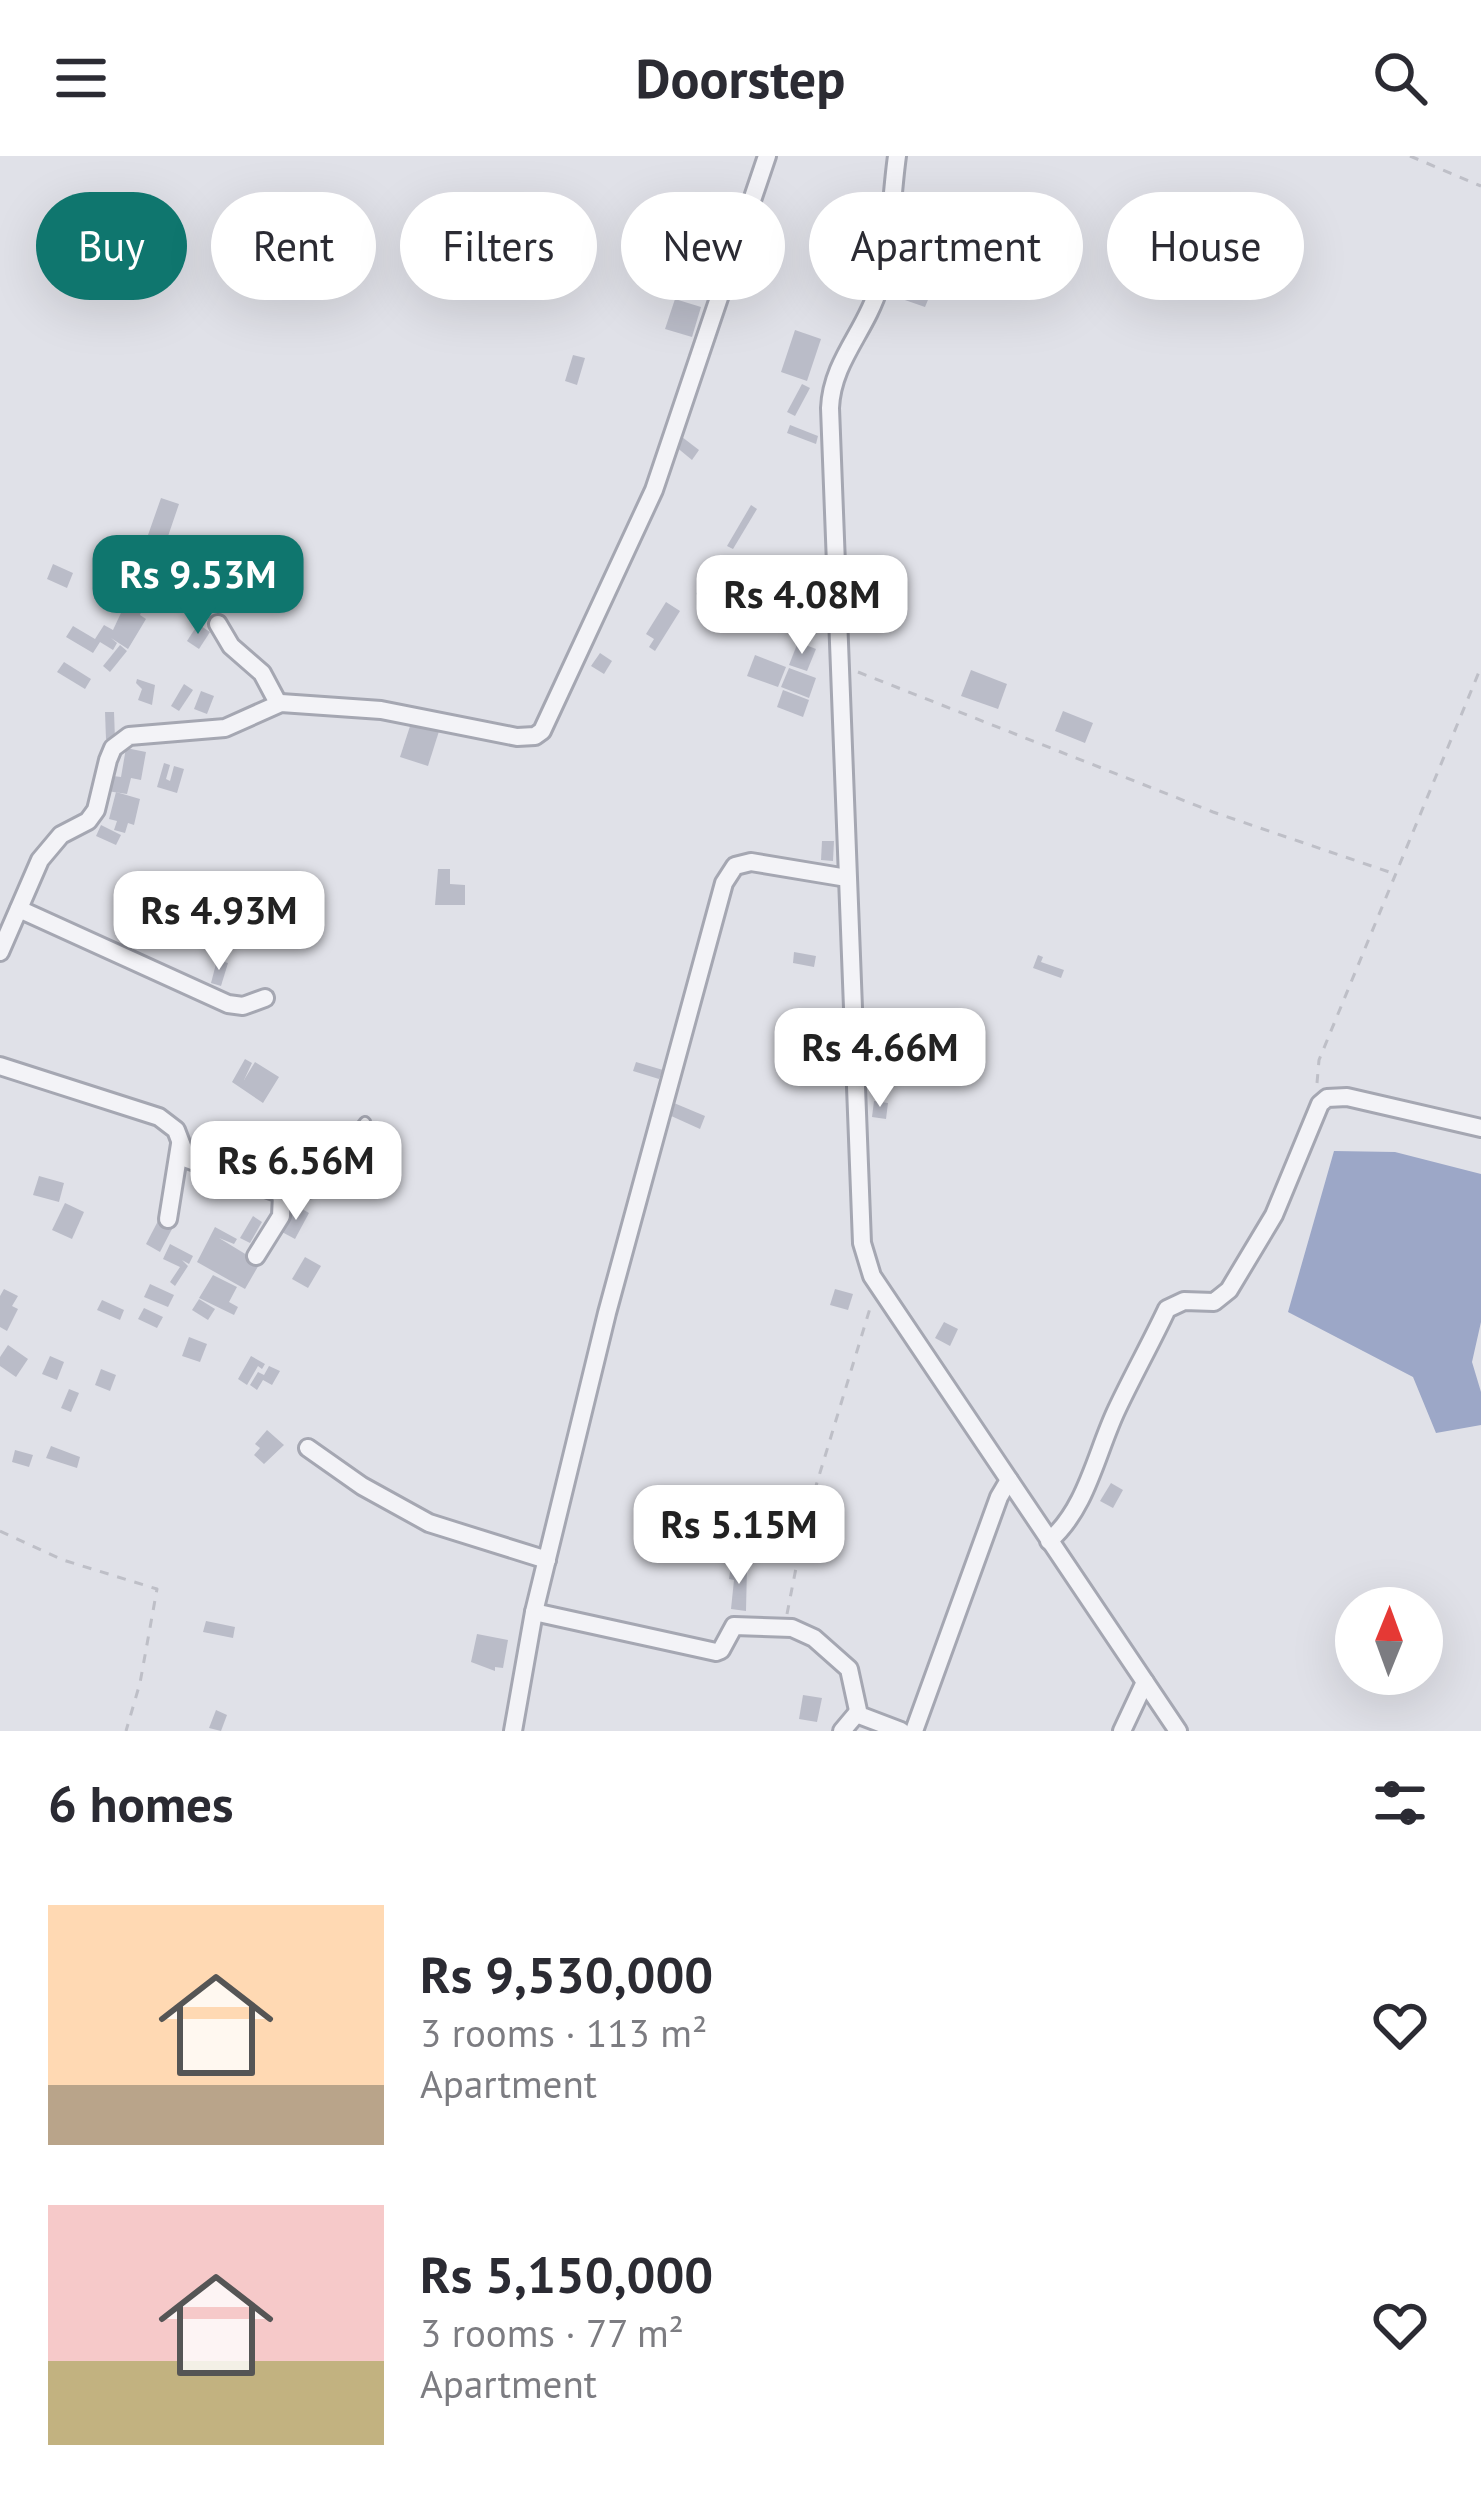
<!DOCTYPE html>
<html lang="en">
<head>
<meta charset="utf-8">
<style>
	body { margin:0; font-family:"PT Sans",sans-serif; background:#f2f2f3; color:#2b2b33; height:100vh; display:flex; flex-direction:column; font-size:45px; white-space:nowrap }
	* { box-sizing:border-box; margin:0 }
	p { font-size:39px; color:#7c7c81 }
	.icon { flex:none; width:66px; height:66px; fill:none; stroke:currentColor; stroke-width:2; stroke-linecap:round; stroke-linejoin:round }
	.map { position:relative; height:1575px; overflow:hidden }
	.sheet { display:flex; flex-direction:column; background:#fff; flex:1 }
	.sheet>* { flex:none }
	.guide { position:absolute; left:36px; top:36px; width:1410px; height:108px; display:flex; gap:24px }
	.needle { width:78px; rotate:1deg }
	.buttons { position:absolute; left:1335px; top:1431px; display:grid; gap:24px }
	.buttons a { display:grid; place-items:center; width:108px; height:108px; border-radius:50%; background:#fff; box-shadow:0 12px 48px #0002; font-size:60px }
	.price { position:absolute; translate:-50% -102px; padding:0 27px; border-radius:24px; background:#fff; color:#222; font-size:39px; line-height:78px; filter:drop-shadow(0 3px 6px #0008) }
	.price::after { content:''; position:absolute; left:50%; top:72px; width:36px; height:27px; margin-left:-18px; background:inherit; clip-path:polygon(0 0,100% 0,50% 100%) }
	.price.current { background:#0f766e; color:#fff }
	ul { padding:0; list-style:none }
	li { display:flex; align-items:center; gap:36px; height:300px; padding:0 48px }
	li span { display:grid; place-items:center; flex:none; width:336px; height:240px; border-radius:0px; color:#555 }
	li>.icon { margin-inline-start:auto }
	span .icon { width:144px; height:144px; fill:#fffc; stroke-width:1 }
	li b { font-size:51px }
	h2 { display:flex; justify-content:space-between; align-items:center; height:144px; padding:0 48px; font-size:51px }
	.pill { padding:0 42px; border-radius:54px; background:#fff; box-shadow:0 12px 48px #0002; font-size:42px; line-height:108px }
	.pill.current { background:#0f766e; color:#fff }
	header { display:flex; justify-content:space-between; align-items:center; height:156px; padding:0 48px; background:#fff; font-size:54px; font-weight:800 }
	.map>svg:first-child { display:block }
	.water { fill:#9ca7c7 }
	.building { fill:#babcc8 }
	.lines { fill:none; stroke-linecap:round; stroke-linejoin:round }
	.lane-casing { stroke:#a5a7b2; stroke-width:14 }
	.street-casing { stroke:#a5a7b2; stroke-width:22 }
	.path { stroke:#bebfc7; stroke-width:3; stroke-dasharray:9 9; stroke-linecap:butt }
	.lane { stroke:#f3f3f7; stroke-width:8 }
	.street { stroke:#f3f3f7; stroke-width:16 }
</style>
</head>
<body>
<header><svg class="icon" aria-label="menu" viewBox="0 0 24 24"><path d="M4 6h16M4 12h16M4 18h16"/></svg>Doorstep<svg class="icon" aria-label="search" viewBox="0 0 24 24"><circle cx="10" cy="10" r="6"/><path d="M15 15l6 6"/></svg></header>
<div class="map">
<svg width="1481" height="1575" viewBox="0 0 1481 1575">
	<rect width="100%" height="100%" fill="#e0e1e8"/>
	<!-- water -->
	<polygon class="water" points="1334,995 1395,996 1481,1018 1481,1166 1472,1206 1481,1236 1481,1269 1436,1277 1413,1221 1288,1156"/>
	<!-- building -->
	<g class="building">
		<polygon points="691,109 704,113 697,138 684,135"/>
		<polygon points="907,130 930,139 925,151 902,143"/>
		<polygon points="675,143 701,151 692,181 665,173"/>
		<polygon points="795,174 821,183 807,225 781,216"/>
		<polygon points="573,199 585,202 577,229 565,225"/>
		<polygon points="802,228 810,232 795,260 787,256"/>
		<polygon points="790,269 818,280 816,288 787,277"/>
		<polygon points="682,281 699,294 692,304 675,290"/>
		<polygon points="161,342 179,348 163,395 156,392 152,403 141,399"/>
		<polygon points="751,349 757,353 733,393 727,390"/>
		<polygon points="102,404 119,413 110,428 94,419"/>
		<polygon points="202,405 221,421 215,428 200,416 193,425 183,417 188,410 195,414"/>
		<polygon points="715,405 723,410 704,443 696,438"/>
		<polygon points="53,408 73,417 67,432 47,423"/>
		<polygon points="136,413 157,425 149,440 133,432 150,442 153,437 161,442 154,454 144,448 140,459 146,463 128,493 111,482 117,487 113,494 100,486 93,497 66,481 73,470 95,483 104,469 113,474 128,442 121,438"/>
		<polygon points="666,446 680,455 655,495 649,491 654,483 646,478"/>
		<polygon points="198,468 210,476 199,493 187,485"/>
		<polygon points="798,486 816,493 807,515 789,509"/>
		<polygon points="120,489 127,495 110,516 103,510"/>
		<polygon points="600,497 612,505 604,518 591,510"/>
		<polygon points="755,499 786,511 778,531 747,520"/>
		<polygon points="64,506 91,523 85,533 57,516"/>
		<polygon points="789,512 816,522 809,542 781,531"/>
		<polygon points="971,514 1007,528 998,553 961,540"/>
		<polygon points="137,523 155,529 152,549 138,544 142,533 136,527"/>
		<polygon points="184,528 193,534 179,555 171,550"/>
		<polygon points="783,534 809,544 803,561 777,551"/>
		<polygon points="201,535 214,540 207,558 194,553"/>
		<polygon points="1063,555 1093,567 1085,587 1055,575"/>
		<polygon points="105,556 114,556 115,583 106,583"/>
		<polygon points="412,564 440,572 428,610 400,601"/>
		<polygon points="126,592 146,596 141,624 131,622 127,638 107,635 113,620 121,621"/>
		<polygon points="164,607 170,609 166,623 170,625 174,610 184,613 177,637 157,631"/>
		<polygon points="116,636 140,643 134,669 128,667 125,677 114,674 117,665 109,663"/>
		<polygon points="101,669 121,679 116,689 96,680"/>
		<polygon points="822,685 834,685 833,705 821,704"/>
		<polygon points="438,713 450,713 450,728 465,729 465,749 435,749"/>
		<polygon points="182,736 202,744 193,763 174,755"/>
		<polygon points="794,796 816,800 814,811 793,807"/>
		<polygon points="1038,799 1043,801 1041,806 1064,814 1061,822 1033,812"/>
		<polygon points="217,804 228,807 221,830 211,827"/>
		<polygon points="245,903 252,907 244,924 255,906 279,921 263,947 232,926"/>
		<polygon points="636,906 663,914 659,923 633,915"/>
		<polygon points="874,945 888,947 886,963 872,961"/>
		<polygon points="674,947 705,960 700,973 669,959"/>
		<polygon points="358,980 378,994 371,1004 362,995 357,1002 367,1014 363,1020 341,1005"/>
		<polygon points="310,987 325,1000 313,1016 297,1003"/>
		<polygon points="243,999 271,1008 266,1023 238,1014"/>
		<polygon points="39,1020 64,1027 59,1046 33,1039"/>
		<polygon points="65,1047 84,1056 72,1083 52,1074"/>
		<polygon points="297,1050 309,1057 295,1083 282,1076"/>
		<polygon points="253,1060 262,1066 250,1087 240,1082"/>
		<polygon points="158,1065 172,1073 160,1096 146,1088"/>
		<polygon points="215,1071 237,1083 234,1088 219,1082 260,1107 245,1133 197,1106"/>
		<polygon points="170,1088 193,1100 189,1108 182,1104 188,1110 175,1130 170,1126 180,1111 163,1103"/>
		<polygon points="305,1101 321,1110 308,1132 292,1123"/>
		<polygon points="213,1119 237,1131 229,1146 238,1151 234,1159 199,1142"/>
		<polygon points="150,1128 174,1139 168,1151 144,1141"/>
		<polygon points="4,1133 18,1140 12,1150 18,1153 7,1175 0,1171 0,1140"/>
		<polygon points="835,1133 853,1138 848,1154 830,1149"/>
		<polygon points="199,1143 215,1153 208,1164 192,1154"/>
		<polygon points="102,1144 124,1154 120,1164 97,1154"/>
		<polygon points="144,1152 163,1161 157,1172 138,1163"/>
		<polygon points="944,1166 958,1173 950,1190 935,1182"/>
		<polygon points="189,1181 207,1188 200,1206 182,1200"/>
		<polygon points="8,1189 28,1203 16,1221 0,1210 0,1201"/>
		<polygon points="50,1200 64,1206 57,1224 42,1218"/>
		<polygon points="251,1200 265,1208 262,1213 258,1210 247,1229 238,1223"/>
		<polygon points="269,1210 280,1215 272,1229 263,1224 257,1234 250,1229 258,1216 264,1219"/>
		<polygon points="101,1213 116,1219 110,1235 95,1229"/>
		<polygon points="69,1233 79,1237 71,1256 61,1252"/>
		<polygon points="267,1274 284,1289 264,1308 254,1299 260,1292 255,1288"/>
		<polygon points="51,1290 80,1301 77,1312 46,1302"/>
		<polygon points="15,1294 33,1299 29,1311 12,1306"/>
		<polygon points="1111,1327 1123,1334 1113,1352 1100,1345"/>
		<polygon points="737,1353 753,1355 749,1394 733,1392"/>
		<polygon points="731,1409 747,1411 746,1455 731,1453 734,1424 729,1423"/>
		<polygon points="206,1465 235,1471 233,1482 203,1476"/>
		<polygon points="477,1478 508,1484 503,1512 495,1511 495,1515 471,1506"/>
		<polygon points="803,1539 822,1542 817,1566 799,1563"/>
		<polygon points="216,1554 227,1559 221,1575 209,1572"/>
	</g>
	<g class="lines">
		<defs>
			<polyline id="lane" points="285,1040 312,1036 365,966"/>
			<g id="street">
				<path d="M 897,0 C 891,43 891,90 879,131 C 866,175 832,205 830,252 L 862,1087 L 872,1120 L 1178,1575"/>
				<polyline points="218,468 231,490 262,517 278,547"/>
				<polyline points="19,753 228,848 243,850 265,842"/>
				<polyline points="0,796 40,704 61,679 88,665 96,654 108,604 113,592 129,580 225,572 281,547 381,554 517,581 535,580 542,575 654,334 767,0"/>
				<polyline points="0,910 159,961 176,974 187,1003 282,1038 281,1060 256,1100"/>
				<polyline points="168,1063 180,988"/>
				<polyline points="308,1292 362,1330 429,1367 547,1404"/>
				<path d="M 1049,1385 C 1087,1352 1096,1297 1117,1253 C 1133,1219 1151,1187 1167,1153 L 1184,1145 L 1214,1146 L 1229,1134 L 1274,1059 L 1320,948 L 1327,942 L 1347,941 L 1481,972"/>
				<polyline points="534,1456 716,1496 721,1494 734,1470 792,1472 814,1482 849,1513 859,1559 901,1575"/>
				<polyline points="513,1575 534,1456 607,1157 724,727 735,710 751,706 847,722"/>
				<polyline points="842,1575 858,1556"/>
				<polyline points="914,1575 999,1341 1009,1324"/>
				<polyline points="1122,1575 1145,1526"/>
			</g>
		</defs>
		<!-- lane casing -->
		<use href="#lane" class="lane-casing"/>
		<!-- street casing -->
		<use href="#street" class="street-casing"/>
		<!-- path -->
		<g class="path">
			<polyline points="1410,0 1481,30"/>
			<polyline points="858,516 1213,656 1395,718"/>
			<polyline points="1317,927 1319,904 1481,511"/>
			<polyline points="0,1375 63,1404 157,1433 140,1527 126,1575"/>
			<polyline points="787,1458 805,1366 871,1149"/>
		</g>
		<!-- lane -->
		<use href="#lane" class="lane"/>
		<!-- street -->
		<use href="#street" class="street"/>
	</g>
</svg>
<div class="buttons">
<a><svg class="needle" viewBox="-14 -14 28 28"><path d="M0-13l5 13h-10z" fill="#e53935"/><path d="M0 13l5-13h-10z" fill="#7c7c81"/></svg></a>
</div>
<b class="price current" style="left:198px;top:481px">Rs 9.53M</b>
<b class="price" style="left:802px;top:501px">Rs 4.08M</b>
<b class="price" style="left:219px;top:817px">Rs 4.93M</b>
<b class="price" style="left:880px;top:954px">Rs 4.66M</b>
<b class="price" style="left:296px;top:1067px">Rs 6.56M</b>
<b class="price" style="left:739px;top:1431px">Rs 5.15M</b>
<div class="guide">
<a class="pill current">Buy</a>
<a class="pill">Rent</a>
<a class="pill">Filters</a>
<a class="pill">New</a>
<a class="pill">Apartment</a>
<a class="pill">House</a>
</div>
</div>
<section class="sheet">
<h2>6 homes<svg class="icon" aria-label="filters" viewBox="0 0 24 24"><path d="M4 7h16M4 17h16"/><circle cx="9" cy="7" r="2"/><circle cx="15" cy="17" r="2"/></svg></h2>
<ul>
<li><span style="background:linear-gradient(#ffd9b3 75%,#b9a48a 0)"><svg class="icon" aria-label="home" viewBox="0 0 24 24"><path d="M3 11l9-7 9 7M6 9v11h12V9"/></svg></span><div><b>Rs 9,530,000</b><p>3 rooms · 113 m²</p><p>Apartment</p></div><svg class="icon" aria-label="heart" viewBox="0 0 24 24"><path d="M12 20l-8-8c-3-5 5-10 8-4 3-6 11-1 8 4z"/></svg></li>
<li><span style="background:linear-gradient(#f6c9c9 65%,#c2b280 0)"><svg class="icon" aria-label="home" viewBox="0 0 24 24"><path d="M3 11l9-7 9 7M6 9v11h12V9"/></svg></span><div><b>Rs 5,150,000</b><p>3 rooms · 77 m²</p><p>Apartment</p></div><svg class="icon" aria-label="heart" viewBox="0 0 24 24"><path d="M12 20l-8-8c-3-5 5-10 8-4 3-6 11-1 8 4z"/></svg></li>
</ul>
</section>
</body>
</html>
